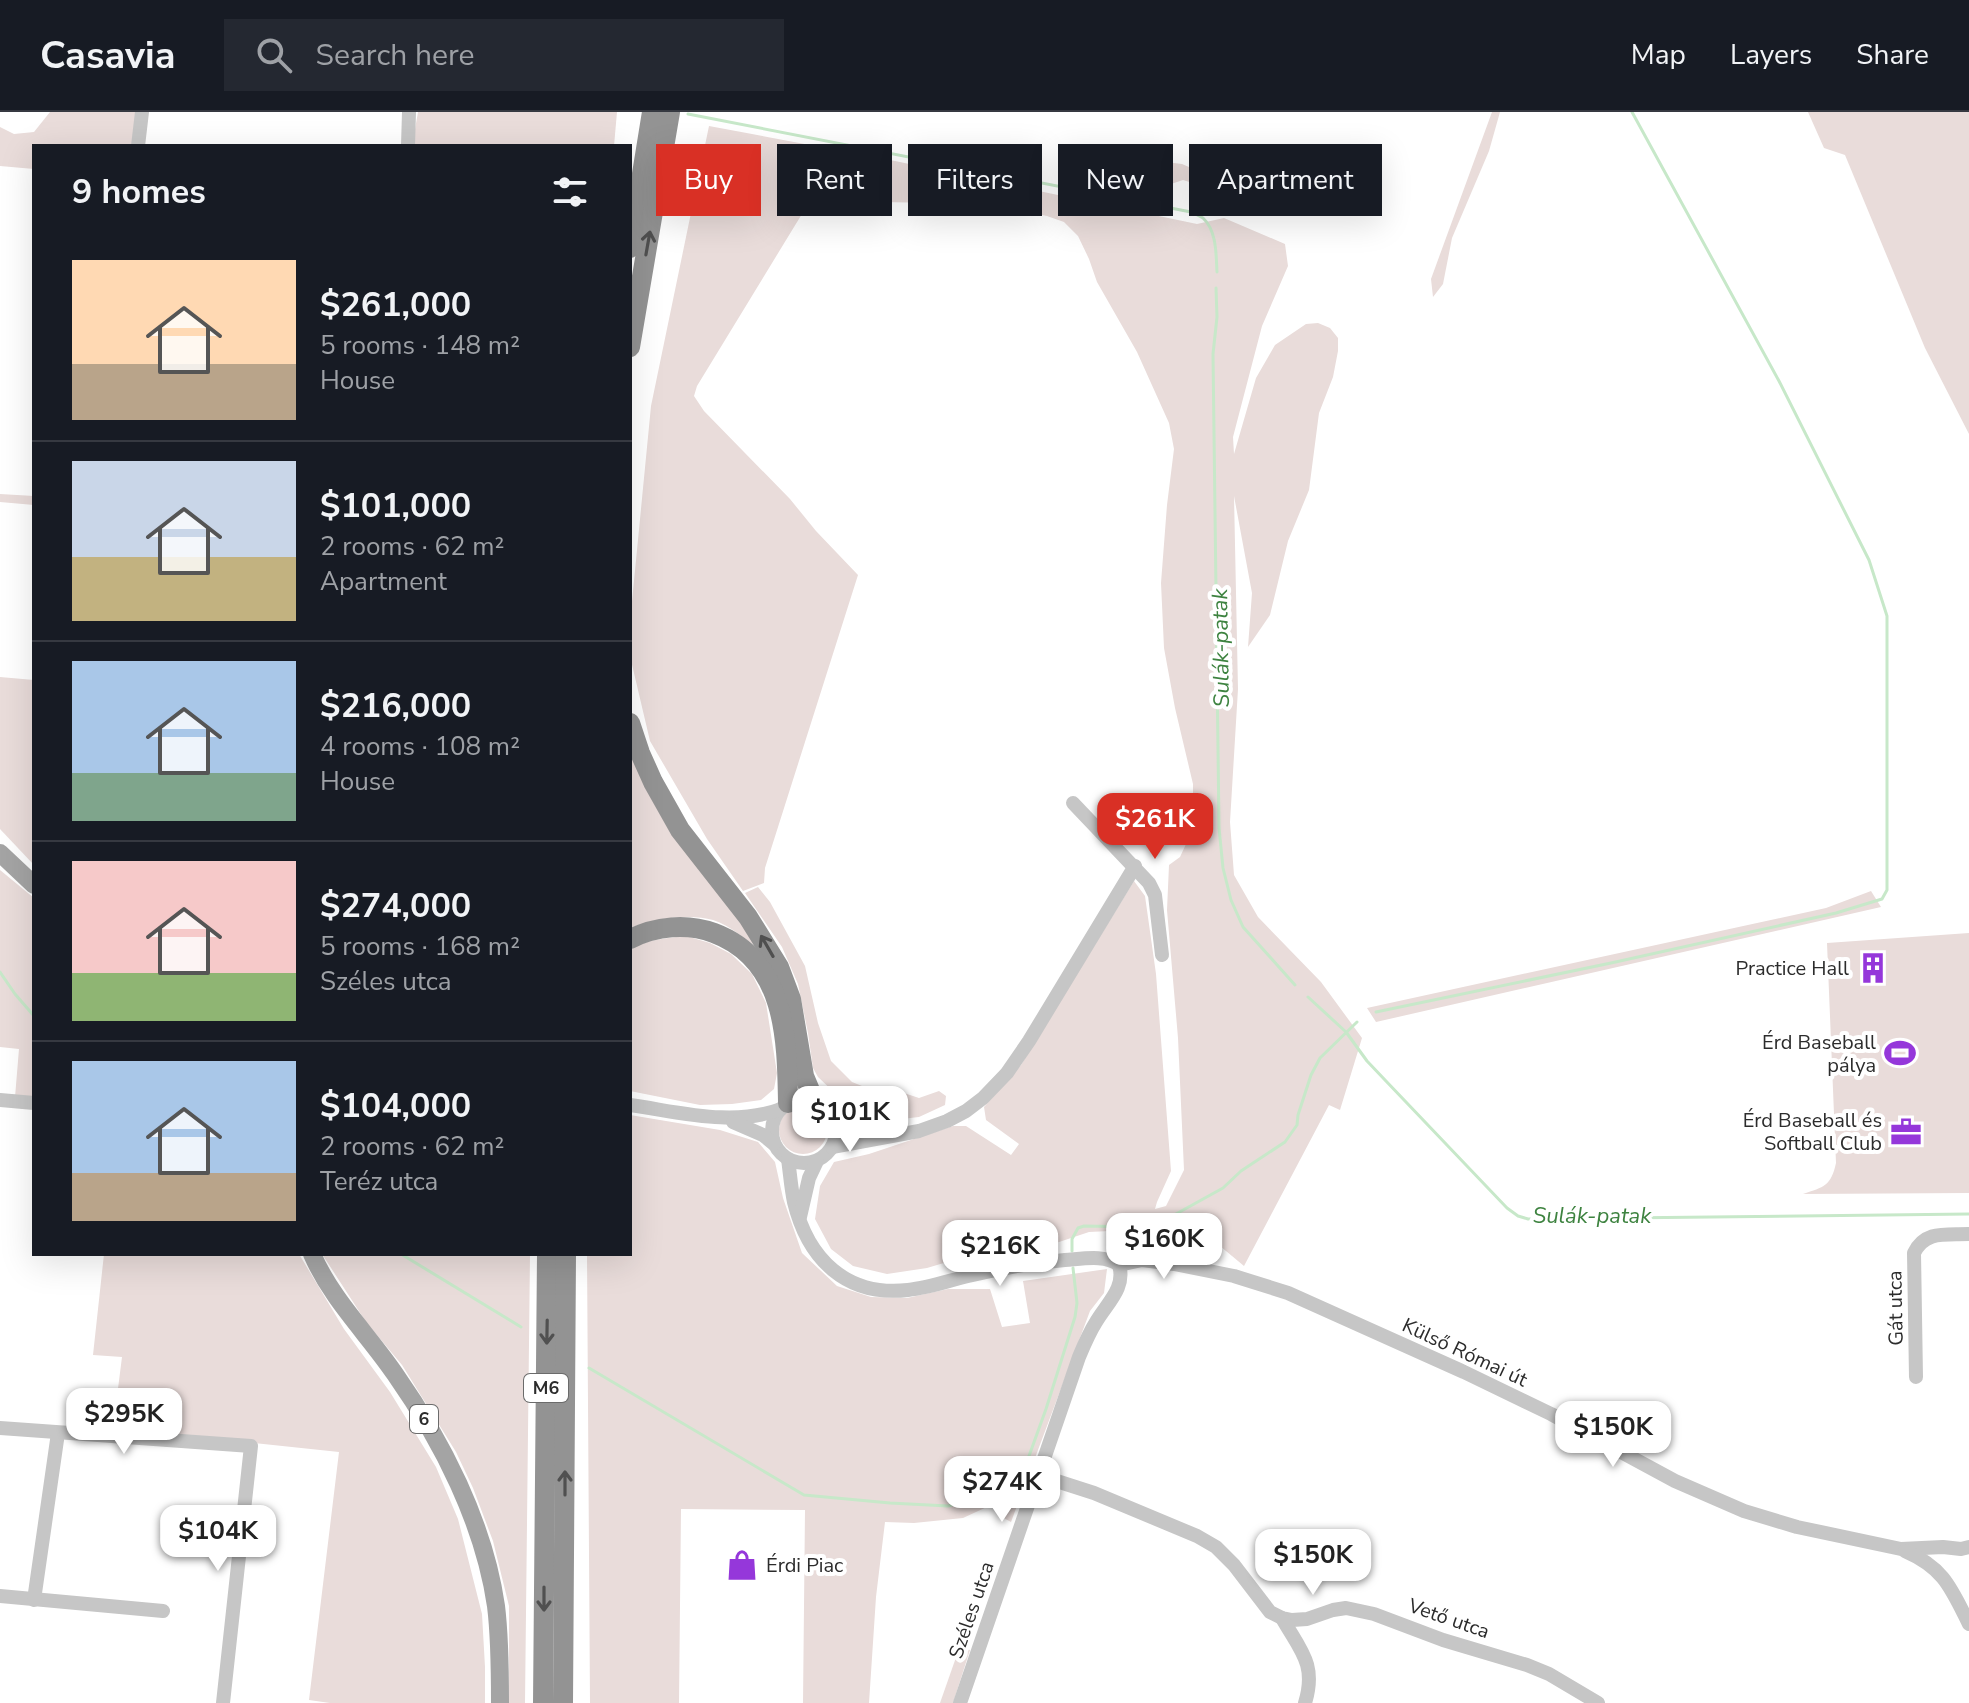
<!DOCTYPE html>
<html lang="en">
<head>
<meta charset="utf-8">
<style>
	body { margin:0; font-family:"Nunito Sans",sans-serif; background:#242831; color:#f1f3f6; height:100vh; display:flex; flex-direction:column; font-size:30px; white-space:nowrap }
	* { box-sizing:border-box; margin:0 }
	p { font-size:26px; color:#9ea1a6 }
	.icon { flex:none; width:44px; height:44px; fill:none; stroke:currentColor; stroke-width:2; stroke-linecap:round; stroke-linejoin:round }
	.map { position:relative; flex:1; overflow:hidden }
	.details { position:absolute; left:32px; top:32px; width:600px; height:1112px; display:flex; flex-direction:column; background:#171b24; border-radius:0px; box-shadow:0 8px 32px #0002 }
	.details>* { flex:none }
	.hud { position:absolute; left:656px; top:32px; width:760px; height:72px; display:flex; gap:16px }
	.price { position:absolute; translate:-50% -68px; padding:0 18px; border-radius:16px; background:#fff; color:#222; font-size:26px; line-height:52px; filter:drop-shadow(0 2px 4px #0008) }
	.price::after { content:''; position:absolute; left:50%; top:48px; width:24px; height:18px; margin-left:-12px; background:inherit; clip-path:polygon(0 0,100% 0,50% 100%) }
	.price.current { background:#d93025; color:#fff }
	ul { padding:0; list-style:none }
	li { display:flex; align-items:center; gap:24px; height:200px; padding:0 40px }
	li+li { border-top:2px solid #363941 }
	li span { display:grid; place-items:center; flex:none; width:224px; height:160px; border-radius:0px; color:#555 }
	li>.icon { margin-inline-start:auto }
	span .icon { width:96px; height:96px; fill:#fffc; stroke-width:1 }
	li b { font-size:34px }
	h2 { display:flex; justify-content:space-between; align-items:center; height:96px; padding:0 40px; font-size:34px }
	.pill { padding:0 28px; border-radius:0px; background:#171b24; box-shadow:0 8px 32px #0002; font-size:28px; line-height:72px }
	.pill.current { background:#d93025; color:#fff }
	header { display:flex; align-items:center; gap:48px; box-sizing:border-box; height:112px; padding:0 40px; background:#171b24; border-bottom:2px solid #363941 }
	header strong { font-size:38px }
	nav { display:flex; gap:44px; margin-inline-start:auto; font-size:28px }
	.search { width:560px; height:72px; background:#242831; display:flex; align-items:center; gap:20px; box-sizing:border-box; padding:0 28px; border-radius:0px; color:#9ea1a6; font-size:30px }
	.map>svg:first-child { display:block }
	.green { fill:#e9dcda }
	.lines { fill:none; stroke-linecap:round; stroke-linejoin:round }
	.stream { stroke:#c7e8c9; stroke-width:3 }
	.minor { stroke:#c6c6c6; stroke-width:14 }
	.major { stroke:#a4a4a4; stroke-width:18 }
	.highway { stroke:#939393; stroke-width:20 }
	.oneway { stroke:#505050 }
	.labels { text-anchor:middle; stroke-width:8; stroke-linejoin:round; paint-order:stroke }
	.shield { fill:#fff; stroke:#6b6b6b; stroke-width:2 }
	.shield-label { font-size:18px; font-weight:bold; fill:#2c2c2c }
	.poi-label { font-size:20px; fill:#2c2c2c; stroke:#fff; text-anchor:end }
	.street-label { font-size:20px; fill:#2c2c2c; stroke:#fff }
	.water-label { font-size:22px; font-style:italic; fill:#3e8340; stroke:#fff }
</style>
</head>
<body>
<header>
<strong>Casavia</strong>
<div class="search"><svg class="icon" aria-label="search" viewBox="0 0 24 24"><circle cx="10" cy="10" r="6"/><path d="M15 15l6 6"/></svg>Search here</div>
<nav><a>Map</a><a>Layers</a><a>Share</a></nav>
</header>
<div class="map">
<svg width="1969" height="1591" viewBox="0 0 1969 1591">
	<rect width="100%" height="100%" fill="#fff"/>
	<!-- green -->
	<g class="green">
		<polygon points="50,0 136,0 133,34 34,34 34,57 0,54 0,15 14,22 34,20"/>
		<polygon points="418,0 617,0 614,34 412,34"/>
		<polygon points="1492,0 1500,0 1489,39 1452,126 1443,172 1433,185 1431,167"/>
		<polygon points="1808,0 1969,0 1969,322 1925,236 1845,43 1824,36"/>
		<polygon points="709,14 895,49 1197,112 1224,106 1285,132 1288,154 1262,214 1233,325 1234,342 1256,266 1275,233 1306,212 1318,211 1330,216 1338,226 1338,239 1333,265 1319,301 1309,378 1288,429 1270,503 1248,535 1252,481 1234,384 1238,577 1230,710 1234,763 1258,805 1321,870 1362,926 1340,998 1329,993 1244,1154 1214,1129 1197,1103 1173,1116 1089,1120 1056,1131 974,1142 927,1156 887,1162 853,1154 831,1137 815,1107 820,1074 834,1050 869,1042 953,1014 966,1014 1011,1043 1019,1032 986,1008 984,995 1021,953 1134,769 1145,784 1156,862 1171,1059 1157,1090 1155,1097 1166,1094 1184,1058 1178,926 1167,798 1169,753 1180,745 1193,717 1193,672 1175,596 1164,536 1161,471 1167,393 1174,337 1169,311 1137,240 1097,170 1089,147 1078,124 1064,110 1047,104 988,92 882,90 805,97 697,274 694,284 704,299 790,387 816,419 858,463 765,756 764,771 743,779 707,727 650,629 630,544 630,510 651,294"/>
		<polygon points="1166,50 1182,52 1212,65 1202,74 1183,68 1168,73 1157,64"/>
		<polygon points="0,382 34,384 34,393 0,390"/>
		<polygon points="0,565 34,568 34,753 0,717"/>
		<path d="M 630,637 L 726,789 L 762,839 C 746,828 731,814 713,808 C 689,801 652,807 630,816 Z"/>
		<polygon points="0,758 34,786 34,986 15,985 19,937 0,935"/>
		<polygon points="758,775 770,790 805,854 818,911 831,949 852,970 872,978 901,980 919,986 939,979 946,984 945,993 919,1005 884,1009 855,997 839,985 818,965 813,956 808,921 798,872 782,835 745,781"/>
		<polygon points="1871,779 1881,795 1376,910 1367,896 1826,796"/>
		<path d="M 1969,821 L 1969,1081 L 1803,1082 C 1824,1075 1831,1074 1836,1051 L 1827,831 Z"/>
		<path d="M 686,824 L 710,831 L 731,842 L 752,862 L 766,891 L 777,961 L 774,977 L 761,988 L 732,992 L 700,993 L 630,979 L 630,838 C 646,827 668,826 686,824 Z"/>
		<circle cx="803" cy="1018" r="24"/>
		<polygon points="630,1003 720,1018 758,1030 775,1050 783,1086 802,1141 837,1174 871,1185 907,1186 948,1177 990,1177 1002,1215 1030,1211 1023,1169 1107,1157 1104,1181 1090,1199 1011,1410 998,1403 1002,1388 963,1406 914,1411 885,1410 876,1485 869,1591 803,1591 805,1398 681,1397 679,1591 590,1591 587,1142 630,1142"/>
		<polygon points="104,1142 299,1142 344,1217 390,1280 436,1355 458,1407 482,1502 485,1555 485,1591 330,1591 309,1588 339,1340 113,1316 122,1245 93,1243"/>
		<polygon points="322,1142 530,1142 525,1591 509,1591 509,1494 493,1429 473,1376 456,1340 402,1253 366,1210"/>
		<polygon points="960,1534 970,1538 953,1591 940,1591"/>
	</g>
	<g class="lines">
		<!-- stream -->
		<g class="stream">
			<path d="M 688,2 L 1191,100 C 1192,100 1203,106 1203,106 C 1217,119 1216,143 1217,160"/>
			<polyline points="1216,176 1217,205 1213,242 1219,716 1223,756 1231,788 1243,815 1295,873"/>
			<polyline points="0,860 15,882 34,904"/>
			<polyline points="1308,885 1346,920 1367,949 1385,968 1507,1096 1518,1104 1528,1107 1969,1102"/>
			<polyline points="1376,900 1611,851 1836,801 1882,787 1887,778 1887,504 1869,448 1779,269 1632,0"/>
			<polyline points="1072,1139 1072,1127 1078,1116 1084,1114 1142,1115 1156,1113 1223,1076 1241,1059 1285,1030 1297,1013 1298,1003 1311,963 1320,946 1357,910"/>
			<polyline points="401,1142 521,1215"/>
			<polyline points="589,1256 804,1383 890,1391 948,1394 997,1380 1020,1361 1025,1355 1046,1297 1075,1205 1077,1191 1073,1156"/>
		</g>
		<!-- minor -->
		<g class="minor">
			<polyline points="138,34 142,0"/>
			<polyline points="408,34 409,0"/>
			<polyline points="1073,691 1149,771 1155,783 1162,843"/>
			<circle cx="804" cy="1019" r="32"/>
			<polyline points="0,988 34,991"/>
			<path d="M 630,993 C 680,1000 733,1015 781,997"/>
			<path d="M 830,998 C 849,1011 865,1018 888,1019"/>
			<polyline points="733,1010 763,1023 774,1032"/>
			<polyline points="832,1035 919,1019 947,1009 966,999 983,986 1007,961 1029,929 1135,754"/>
			<path d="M 788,1047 C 790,1061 791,1076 794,1090 C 808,1147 846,1185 908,1178 C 928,1176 948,1169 968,1164 C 1000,1156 1032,1151 1065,1148 C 1081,1147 1106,1142 1119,1153"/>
			<polyline points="800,1105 809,1066 817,1049"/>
			<polyline points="1119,1153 1142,1148 1174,1152 1234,1164 1288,1181 1464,1260 1551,1302 1675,1369 1744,1399 1797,1415 1901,1437 1943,1435 1961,1437 1969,1435"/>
			<path d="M 1916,1265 L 1914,1141 C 1925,1118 1946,1123 1969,1122"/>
			<polyline points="0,1316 251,1334 223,1591"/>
			<polyline points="1038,1363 1094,1381 1197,1424 1216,1435 1234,1453 1270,1500 1282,1506 1292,1508 1307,1507 1333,1498 1346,1496 1374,1502 1443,1528 1527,1553 1549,1562 1598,1591"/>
			<path d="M 1905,1439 C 1944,1456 1951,1476 1969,1512"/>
			<polyline points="0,1484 163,1499"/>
			<polyline points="34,1488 58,1321"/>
			<path d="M 1282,1506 C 1300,1538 1317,1552 1305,1591"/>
			<path d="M 960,1591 L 1079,1245 C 1084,1233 1089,1221 1096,1210 C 1107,1191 1126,1176 1119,1153"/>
		</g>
		<!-- major -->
		<g class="major">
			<polyline points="0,741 34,773"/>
			<path d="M 312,1142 C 332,1188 367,1221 395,1262 C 442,1329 484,1411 496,1494 C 500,1526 500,1559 500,1591"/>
		</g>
		<!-- highway -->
		<g class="highway">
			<polyline points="630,136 652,0"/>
			<polyline points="630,235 670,0"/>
			<polyline points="630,611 640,641 653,670 680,718 748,805 779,855 791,887 804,964 814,988"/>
			<path d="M 630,827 C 656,814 687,811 714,821 C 786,848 787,926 788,991"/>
			<polyline points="543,1591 547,1142"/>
			<polyline points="563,1591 566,1142"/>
		</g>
	</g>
	<!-- one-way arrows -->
	<defs><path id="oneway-shaft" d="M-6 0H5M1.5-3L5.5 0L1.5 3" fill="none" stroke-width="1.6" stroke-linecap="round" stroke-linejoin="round" transform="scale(2)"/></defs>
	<g class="oneway">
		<use href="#oneway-shaft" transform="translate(648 131) rotate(-80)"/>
		<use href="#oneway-shaft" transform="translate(767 834) rotate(-120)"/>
		<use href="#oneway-shaft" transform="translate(547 1220) rotate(91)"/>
		<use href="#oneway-shaft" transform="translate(565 1371) rotate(-90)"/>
		<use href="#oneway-shaft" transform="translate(544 1487) rotate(90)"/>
	</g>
	<!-- icons -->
	<defs>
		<symbol id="building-bare" viewBox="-9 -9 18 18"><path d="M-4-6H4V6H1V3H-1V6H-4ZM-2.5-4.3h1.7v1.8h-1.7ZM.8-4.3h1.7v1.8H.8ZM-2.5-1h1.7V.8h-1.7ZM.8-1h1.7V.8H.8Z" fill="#9537da" stroke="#fff" stroke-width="2.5" paint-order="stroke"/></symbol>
		<symbol id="stadium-bare" viewBox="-9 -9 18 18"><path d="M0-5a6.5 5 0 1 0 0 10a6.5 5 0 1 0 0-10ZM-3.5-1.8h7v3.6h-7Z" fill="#9537da" stroke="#fff" stroke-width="2.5" paint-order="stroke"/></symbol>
		<symbol id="office-bare" viewBox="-9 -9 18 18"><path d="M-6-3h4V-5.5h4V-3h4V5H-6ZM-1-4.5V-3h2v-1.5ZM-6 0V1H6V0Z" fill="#9537da" stroke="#fff" stroke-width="2.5" paint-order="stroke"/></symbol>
		<symbol id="shop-bare" viewBox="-9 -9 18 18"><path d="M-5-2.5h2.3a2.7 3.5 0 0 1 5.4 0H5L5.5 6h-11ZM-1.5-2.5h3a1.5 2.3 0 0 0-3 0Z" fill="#9537da" stroke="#fff" stroke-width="2.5" paint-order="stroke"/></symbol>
	</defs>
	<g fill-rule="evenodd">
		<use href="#building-bare" x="1851" y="834" width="44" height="44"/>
		<use href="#stadium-bare" x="1878" y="919" width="44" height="44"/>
		<use href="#office-bare" x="1884" y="998" width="44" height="44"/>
		<use href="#shop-bare" x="720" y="1431" width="44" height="44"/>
	</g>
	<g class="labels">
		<!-- shield labels -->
		<g class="shield">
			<rect x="524" y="1262" width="44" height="28" rx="6"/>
			<rect x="410" y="1293" width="28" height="28" rx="6"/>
		</g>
		<g class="shield-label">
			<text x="546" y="1282">M6</text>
			<text x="424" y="1313">6</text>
		</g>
		<!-- poi labels -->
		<g class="poi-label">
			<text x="1849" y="863">Practice Hall</text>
			<text x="1876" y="937">Érd Baseball<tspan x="1876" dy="23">pálya</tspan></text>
			<text x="1882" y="1015">Érd Baseball és<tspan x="1882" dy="23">Softball Club</tspan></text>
			<text x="766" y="1460" text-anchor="start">Érdi Piac</text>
		</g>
		<!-- street labels -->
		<g class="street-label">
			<text transform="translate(1895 1196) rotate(-91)" y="7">Gát utca</text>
			<text transform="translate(1465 1240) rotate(25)" y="7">Külső Római út</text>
			<text transform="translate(971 1498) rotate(-71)" y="7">Széles utca</text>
			<text transform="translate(1449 1506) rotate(19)" y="7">Vető utca</text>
		</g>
		<!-- water labels -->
		<g class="water-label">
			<text transform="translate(1220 536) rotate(-91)" y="8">Sulák-patak</text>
			<text x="1592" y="1111">Sulák-patak</text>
		</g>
	</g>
</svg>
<b class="price current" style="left:1155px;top:749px">$261K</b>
<b class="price" style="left:850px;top:1042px">$101K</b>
<b class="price" style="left:1164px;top:1169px">$160K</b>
<b class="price" style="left:1000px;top:1176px">$216K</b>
<b class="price" style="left:124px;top:1344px">$295K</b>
<b class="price" style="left:1613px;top:1357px">$150K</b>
<b class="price" style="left:1002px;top:1412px">$274K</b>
<b class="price" style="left:218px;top:1461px">$104K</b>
<b class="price" style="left:1313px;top:1485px">$150K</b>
<div class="hud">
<a class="pill current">Buy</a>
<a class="pill">Rent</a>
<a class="pill">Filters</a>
<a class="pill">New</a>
<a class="pill">Apartment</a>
</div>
<section class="details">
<h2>9 homes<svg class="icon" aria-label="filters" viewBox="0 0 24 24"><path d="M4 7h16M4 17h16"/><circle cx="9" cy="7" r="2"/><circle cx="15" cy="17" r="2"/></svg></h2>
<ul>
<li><span style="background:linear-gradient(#ffd9b3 65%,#b9a48a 0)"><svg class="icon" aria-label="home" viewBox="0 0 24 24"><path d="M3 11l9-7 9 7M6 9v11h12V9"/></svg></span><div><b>$261,000</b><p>5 rooms · 148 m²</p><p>House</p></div></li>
<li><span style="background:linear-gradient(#c9d6e8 60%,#c2b280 0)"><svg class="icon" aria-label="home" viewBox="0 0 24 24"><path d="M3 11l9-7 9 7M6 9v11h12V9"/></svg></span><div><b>$101,000</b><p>2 rooms · 62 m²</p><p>Apartment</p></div></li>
<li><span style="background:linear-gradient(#a9c7e8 70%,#7fa58c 0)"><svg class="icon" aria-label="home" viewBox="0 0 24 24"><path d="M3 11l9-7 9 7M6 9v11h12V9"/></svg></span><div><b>$216,000</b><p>4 rooms · 108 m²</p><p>House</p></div></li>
<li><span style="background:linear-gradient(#f6c9c9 70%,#8fb573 0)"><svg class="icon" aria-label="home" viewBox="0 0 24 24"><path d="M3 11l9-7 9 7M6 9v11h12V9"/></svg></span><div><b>$274,000</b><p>5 rooms · 168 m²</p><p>Széles utca</p></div></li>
<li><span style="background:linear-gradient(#a9c7e8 70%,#b9a48a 0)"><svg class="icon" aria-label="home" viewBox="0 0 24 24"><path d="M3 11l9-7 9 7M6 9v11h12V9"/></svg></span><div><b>$104,000</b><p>2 rooms · 62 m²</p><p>Teréz utca</p></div></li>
</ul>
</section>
</div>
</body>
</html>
